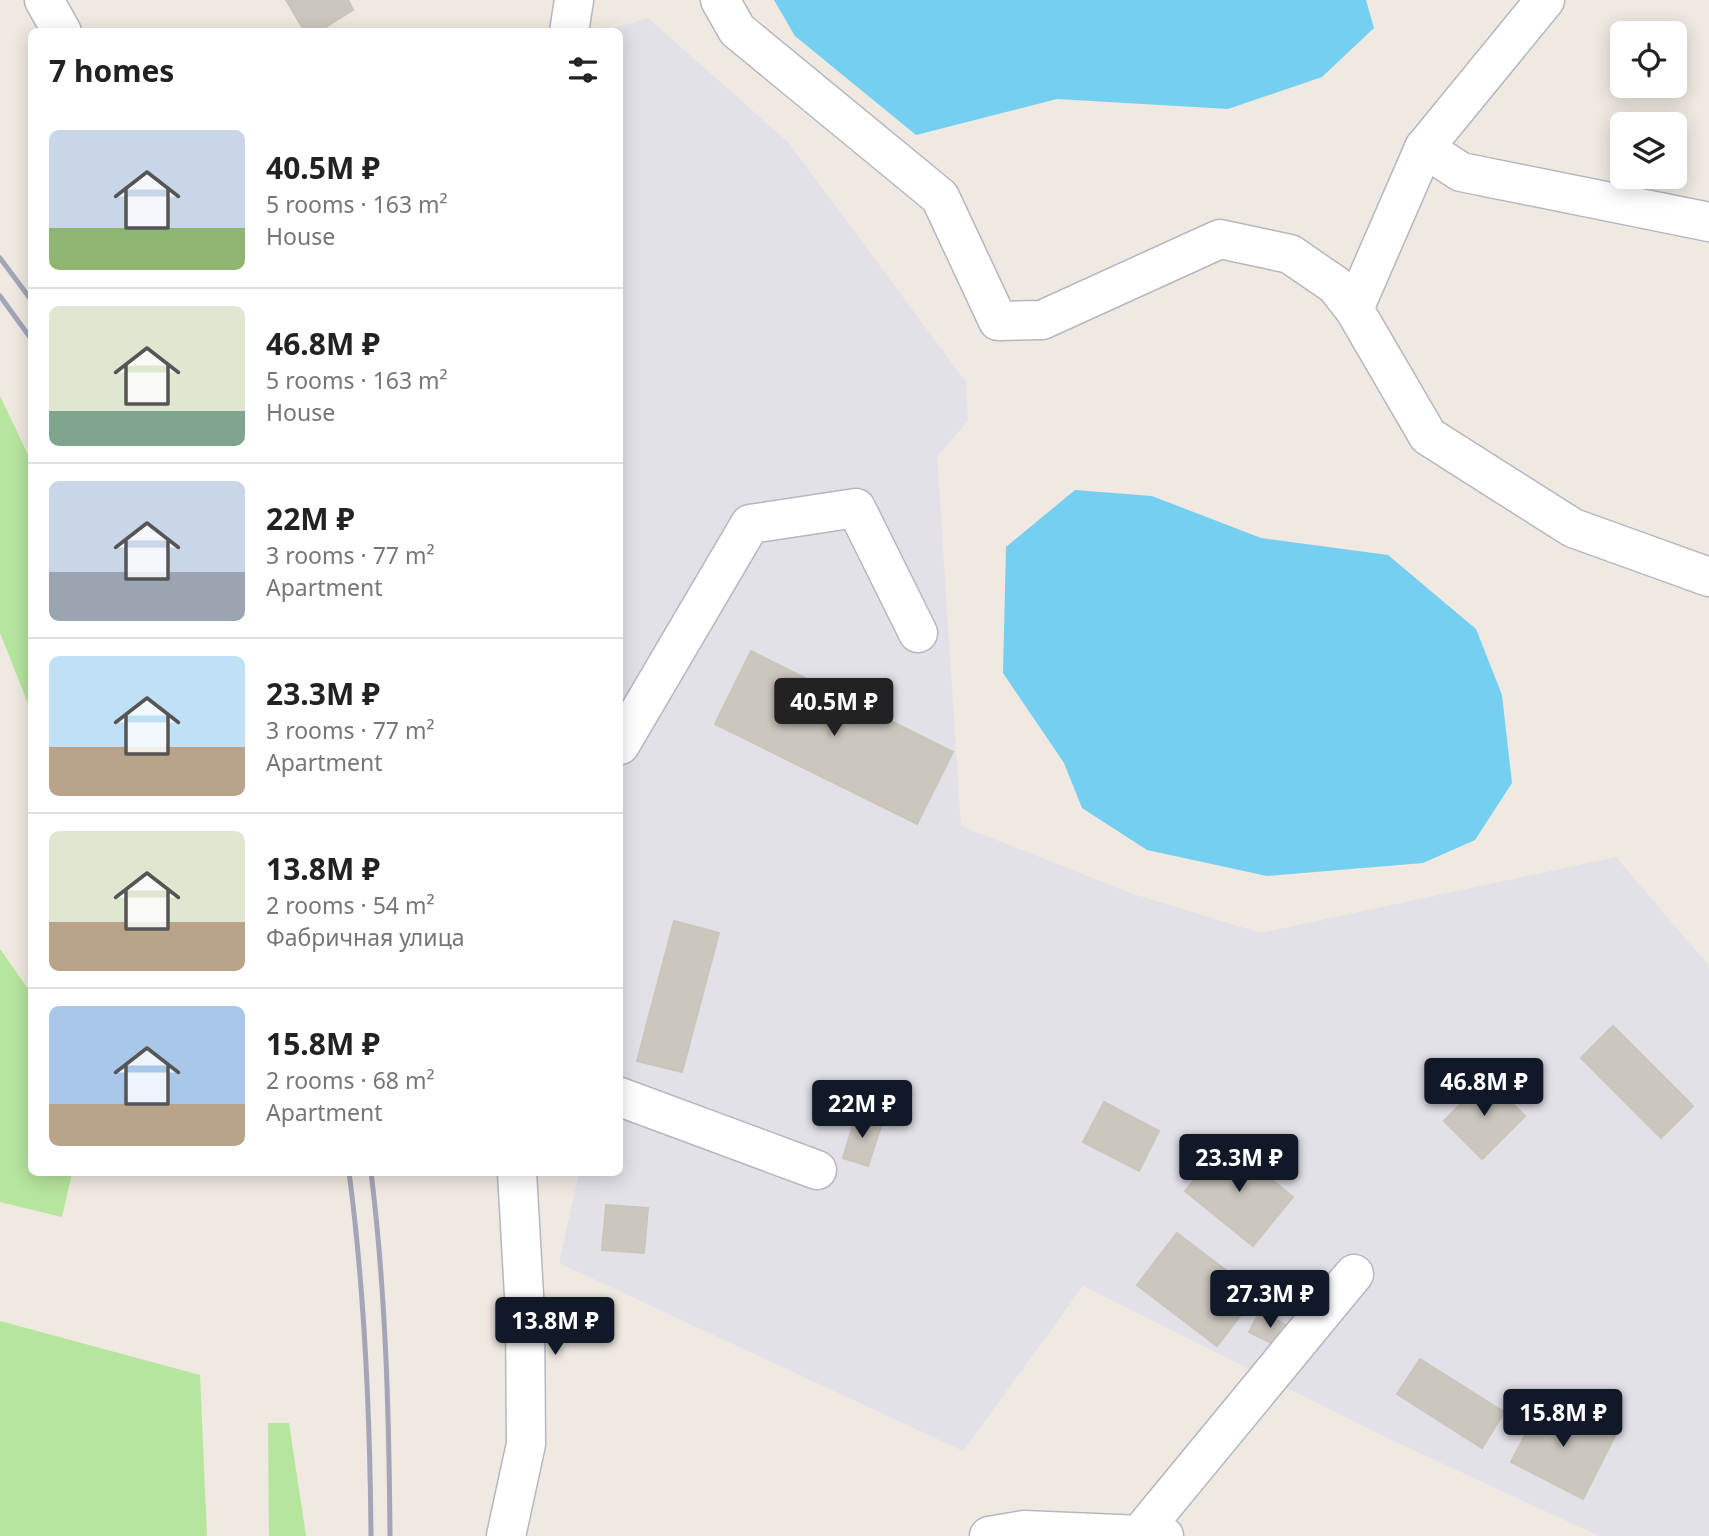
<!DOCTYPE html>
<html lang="en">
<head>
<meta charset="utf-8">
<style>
	body { margin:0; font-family:"Noto Sans",sans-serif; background:#f6f6f6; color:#222; height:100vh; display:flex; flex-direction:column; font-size:26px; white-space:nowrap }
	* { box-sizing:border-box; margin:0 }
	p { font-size:23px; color:#767676 }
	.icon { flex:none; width:38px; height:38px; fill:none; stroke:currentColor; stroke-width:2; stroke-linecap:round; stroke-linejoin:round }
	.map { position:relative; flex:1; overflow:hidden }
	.panel { position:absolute; left:28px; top:28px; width:595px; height:1148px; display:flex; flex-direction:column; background:#fff; border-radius:10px; box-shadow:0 4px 18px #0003 }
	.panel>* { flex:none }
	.fabs { position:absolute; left:1610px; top:21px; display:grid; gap:14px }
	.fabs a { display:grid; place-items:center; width:77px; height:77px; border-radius:10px; background:#fff; box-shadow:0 4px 18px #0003; font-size:35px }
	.price { position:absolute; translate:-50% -60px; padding:0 16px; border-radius:7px; background:#111827; color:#fff; font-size:23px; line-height:46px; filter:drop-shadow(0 2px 4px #0008) }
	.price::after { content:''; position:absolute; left:50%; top:42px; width:21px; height:16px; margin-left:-10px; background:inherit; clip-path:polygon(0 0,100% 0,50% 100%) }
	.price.selected { background:#222; color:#fff }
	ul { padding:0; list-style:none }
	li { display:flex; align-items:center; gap:21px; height:175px; padding:0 21px }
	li+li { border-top:2px solid #e0e0e0 }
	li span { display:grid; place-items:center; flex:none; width:196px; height:140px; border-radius:10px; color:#555 }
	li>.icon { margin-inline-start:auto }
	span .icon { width:84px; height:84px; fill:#fffc; stroke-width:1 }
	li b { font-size:30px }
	h2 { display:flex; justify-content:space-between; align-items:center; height:84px; padding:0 21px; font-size:30px }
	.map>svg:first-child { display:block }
	.industrial { fill:#e3e1e8 }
	.green { fill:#b6e59e }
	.water { fill:#75cff0 }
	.building { fill:#cbc7bf; stroke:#cbc5ba; stroke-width:2 }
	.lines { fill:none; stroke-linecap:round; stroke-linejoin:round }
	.minor-casing { stroke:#b4b7c1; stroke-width:41 }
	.minor { stroke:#fff; stroke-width:38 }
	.rail { stroke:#a3a6b8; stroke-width:5 }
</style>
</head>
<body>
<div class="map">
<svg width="1709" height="1536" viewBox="0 0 1709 1536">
	<rect width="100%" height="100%" fill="#efe9e1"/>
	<!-- industrial -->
	<polygon class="industrial" points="648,18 788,142 966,382 968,421 937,456 961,826 1130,893 1261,933 1616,857 1709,966 1709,1536 1599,1536 1381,1435 1083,1286 963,1451 559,1263 579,1173 620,1172 620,32 604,31"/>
	<!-- green -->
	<g class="green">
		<polygon points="0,396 31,461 31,711 0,633"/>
		<polygon points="0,949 31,993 32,1172 72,1173 62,1217 0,1202"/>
		<polygon points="0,1321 200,1375 207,1536 0,1536"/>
		<polygon points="268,1423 289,1423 306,1536 269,1536"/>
	</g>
	<!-- water -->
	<g class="water">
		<polygon points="774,0 1366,0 1374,28 1322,77 1228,109 1057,99 916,135 795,36"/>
		<polygon points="1075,490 1152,496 1261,538 1388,555 1476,629 1502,695 1512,783 1475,840 1423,863 1267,876 1147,850 1082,808 1064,763 1003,673 1006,547"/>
	</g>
	<!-- building -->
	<g class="building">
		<polygon points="286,0 348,0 353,10 318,32 305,32"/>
		<polygon points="751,651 953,752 917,824 715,724"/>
		<polygon points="674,921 719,933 682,1072 637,1061"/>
		<polygon points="1613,1026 1693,1106 1661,1138 1581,1058"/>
		<polygon points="1486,1078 1525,1116 1482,1159 1444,1121"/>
		<polygon points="1104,1102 1159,1131 1139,1171 1083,1142"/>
		<polygon points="856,1115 882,1123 868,1166 843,1158"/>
		<polygon points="1225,1142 1293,1197 1253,1246 1185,1191"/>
		<polygon points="606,1205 648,1208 644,1253 602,1250"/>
		<polygon points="1177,1233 1257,1294 1217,1346 1137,1285"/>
		<polygon points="1260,1311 1292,1328 1281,1348 1249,1332"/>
		<polygon points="1420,1359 1504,1412 1482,1448 1397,1394"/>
		<polygon points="1543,1400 1615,1436 1583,1499 1511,1462"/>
	</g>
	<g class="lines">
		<defs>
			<g id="minor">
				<polyline points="44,0 62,32"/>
				<polyline points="720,0 737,30 940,197 998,321 1042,320 1220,239 1290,254 1335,285 1354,309 1428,436 1573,528 1709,577"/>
				<polyline points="569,32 574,0"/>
				<polyline points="1424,148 1461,172 1709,222"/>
				<polyline points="1354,309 1424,148 1545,0"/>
				<polyline points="620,745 750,524 856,508 918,633"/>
				<polyline points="620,1097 817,1170"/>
				<polyline points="1139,1535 1354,1274"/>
				<polyline points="506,1536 526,1444 525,1313 517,1172"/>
				<polyline points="989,1536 1024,1530 1164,1536"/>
			</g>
		</defs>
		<!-- minor casing -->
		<use href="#minor" class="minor-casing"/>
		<!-- minor -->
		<use href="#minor" class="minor"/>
		<!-- rail -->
		<g class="rail">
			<polyline points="0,258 32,301"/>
			<polyline points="0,296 32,340"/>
			<path d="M 349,1172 C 365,1293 370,1414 371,1536"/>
			<path d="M 371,1172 C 386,1293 389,1415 390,1536"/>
		</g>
	</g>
</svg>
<div class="fabs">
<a><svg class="icon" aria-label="locate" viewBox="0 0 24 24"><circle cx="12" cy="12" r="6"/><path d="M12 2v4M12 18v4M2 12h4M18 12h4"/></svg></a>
<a><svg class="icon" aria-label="layers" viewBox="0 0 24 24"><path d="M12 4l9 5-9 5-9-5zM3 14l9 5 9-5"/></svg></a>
</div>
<b class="price selected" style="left:834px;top:738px">40.5M ₽</b>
<b class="price" style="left:1484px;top:1118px">46.8M ₽</b>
<b class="price" style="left:862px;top:1140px">22M ₽</b>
<b class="price" style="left:1239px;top:1194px">23.3M ₽</b>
<b class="price" style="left:1270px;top:1330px">27.3M ₽</b>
<b class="price" style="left:555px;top:1357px">13.8M ₽</b>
<b class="price" style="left:1563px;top:1449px">15.8M ₽</b>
<section class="panel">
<h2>7 homes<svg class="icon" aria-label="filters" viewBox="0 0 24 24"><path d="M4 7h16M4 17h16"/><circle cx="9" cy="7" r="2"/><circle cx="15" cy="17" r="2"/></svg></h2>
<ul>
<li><span style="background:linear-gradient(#c9d6e8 70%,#8fb573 0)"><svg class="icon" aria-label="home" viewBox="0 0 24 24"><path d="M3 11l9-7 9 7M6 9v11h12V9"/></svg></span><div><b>40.5M ₽</b><p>5 rooms · 163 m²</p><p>House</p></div></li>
<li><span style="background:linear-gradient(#dfe7d0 75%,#7fa58c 0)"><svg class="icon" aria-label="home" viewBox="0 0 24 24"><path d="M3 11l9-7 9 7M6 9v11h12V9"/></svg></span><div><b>46.8M ₽</b><p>5 rooms · 163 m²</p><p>House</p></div></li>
<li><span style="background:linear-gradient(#c9d6e8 65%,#9aa5b1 0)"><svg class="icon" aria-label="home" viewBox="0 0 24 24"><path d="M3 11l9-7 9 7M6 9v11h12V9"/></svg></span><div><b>22M ₽</b><p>3 rooms · 77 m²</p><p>Apartment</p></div></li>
<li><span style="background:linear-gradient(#bfe0f5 65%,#b9a48a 0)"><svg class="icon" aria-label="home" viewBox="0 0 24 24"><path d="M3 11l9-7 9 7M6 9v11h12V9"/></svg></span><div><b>23.3M ₽</b><p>3 rooms · 77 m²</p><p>Apartment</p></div></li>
<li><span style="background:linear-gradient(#dfe7d0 65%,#b9a48a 0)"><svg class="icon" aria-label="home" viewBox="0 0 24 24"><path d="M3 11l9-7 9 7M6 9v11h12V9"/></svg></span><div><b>13.8M ₽</b><p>2 rooms · 54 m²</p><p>Фабричная улица</p></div></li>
<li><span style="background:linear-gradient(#a9c7e8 70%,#b9a48a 0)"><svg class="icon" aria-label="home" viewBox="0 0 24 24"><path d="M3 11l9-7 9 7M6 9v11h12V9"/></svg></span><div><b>15.8M ₽</b><p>2 rooms · 68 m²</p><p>Apartment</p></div></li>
</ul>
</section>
</div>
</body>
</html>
